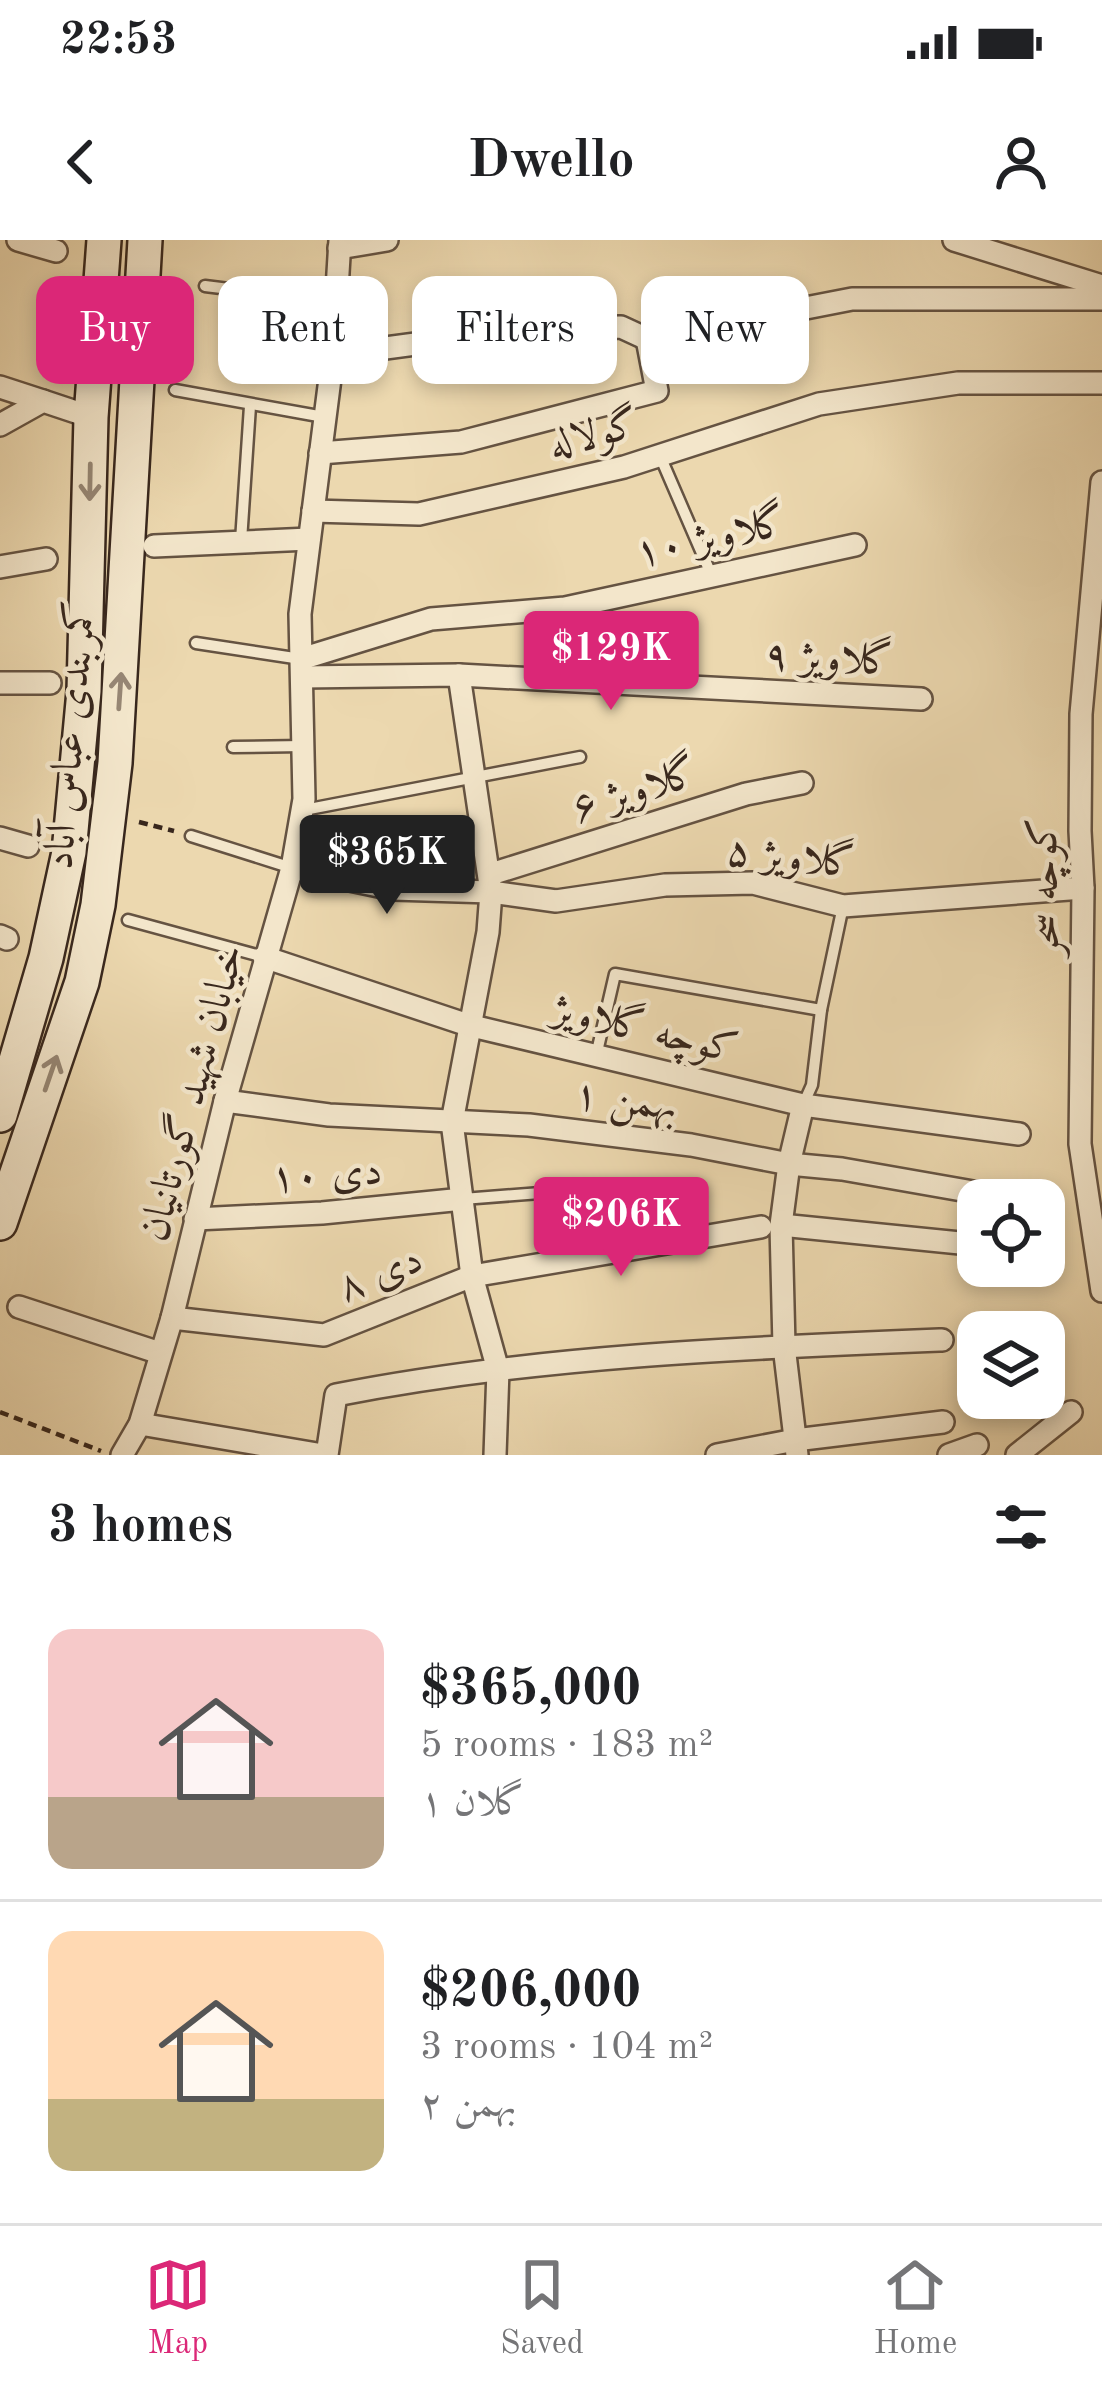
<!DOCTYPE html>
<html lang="en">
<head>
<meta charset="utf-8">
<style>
	body { margin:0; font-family:"Old Standard TT",Amiri,serif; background:#f6f6f6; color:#202124; height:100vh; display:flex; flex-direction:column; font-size:45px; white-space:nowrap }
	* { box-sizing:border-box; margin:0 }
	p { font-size:39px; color:#757577 }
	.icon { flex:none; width:66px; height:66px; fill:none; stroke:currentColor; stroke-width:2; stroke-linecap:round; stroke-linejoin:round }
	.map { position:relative; height:1215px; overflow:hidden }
	.side { display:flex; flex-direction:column; background:#fff; flex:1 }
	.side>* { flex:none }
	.hud { position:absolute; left:36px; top:36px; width:1032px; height:108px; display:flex; gap:24px }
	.buttons { position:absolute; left:957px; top:939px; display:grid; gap:24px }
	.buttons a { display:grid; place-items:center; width:108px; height:108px; border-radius:24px; background:#fff; box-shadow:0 6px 18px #0003; font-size:60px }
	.price { position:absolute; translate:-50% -102px; padding:0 27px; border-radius:12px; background:#db2777; color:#fff; font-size:39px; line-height:78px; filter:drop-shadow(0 3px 6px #0008) }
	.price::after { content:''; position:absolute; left:50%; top:72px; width:36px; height:27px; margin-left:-18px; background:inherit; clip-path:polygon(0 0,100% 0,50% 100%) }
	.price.current { background:#222; color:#fff }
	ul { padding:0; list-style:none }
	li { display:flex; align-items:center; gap:36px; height:300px; padding:0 48px }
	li+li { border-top:3px solid #e0e0e0 }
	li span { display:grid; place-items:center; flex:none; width:336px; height:240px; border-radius:24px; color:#555 }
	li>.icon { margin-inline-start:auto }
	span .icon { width:144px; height:144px; fill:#fffc; stroke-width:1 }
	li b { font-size:51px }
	h2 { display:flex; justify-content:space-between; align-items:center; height:144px; padding:0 48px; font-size:51px }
	.tag { padding:0 42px; border-radius:24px; background:#fff; box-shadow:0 6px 18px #0003; font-size:42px; line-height:108px }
	.tag.current { background:#db2777; color:#fff }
	.status { display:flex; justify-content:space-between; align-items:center; height:84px; padding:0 60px; background:#fff; direction:ltr }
	.status svg { height:33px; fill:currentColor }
	header { display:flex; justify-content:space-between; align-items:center; height:156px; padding:0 48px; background:#fff; font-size:54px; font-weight:800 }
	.tab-bar { display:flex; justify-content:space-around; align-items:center; height:168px; border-top:3px solid #e0e0e0; background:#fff; font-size:33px; color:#757577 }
	.tab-bar a { display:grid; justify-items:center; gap:6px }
	.tab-bar .current { color:#db2777 }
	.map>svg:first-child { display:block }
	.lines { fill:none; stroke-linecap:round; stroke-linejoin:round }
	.service-casing { stroke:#655342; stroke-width:15 }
	.minor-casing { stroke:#655342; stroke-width:26 }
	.secondary-casing { stroke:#38271d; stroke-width:38 }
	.path { stroke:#38271d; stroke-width:4.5; stroke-dasharray:9 6; stroke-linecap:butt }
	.service { stroke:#f3e6cb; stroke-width:10 }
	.minor { stroke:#f3e6cb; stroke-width:21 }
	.secondary { stroke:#f3e6cb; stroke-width:33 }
	.oneway { stroke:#968674 }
	.labels { text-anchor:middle; stroke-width:9; stroke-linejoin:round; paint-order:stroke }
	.street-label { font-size:42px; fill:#38271d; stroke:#f3e6cb }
</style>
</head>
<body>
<div class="status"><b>22:53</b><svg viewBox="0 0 49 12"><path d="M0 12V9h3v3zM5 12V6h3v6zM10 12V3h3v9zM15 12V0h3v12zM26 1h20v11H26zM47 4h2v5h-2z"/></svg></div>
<header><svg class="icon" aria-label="back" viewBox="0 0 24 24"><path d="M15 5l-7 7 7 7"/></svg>Dwello<svg class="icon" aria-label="person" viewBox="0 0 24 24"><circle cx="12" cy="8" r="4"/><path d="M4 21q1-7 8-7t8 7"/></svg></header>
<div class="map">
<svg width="1102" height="1215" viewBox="0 0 1102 1215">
	<rect width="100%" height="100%" fill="#ecd8af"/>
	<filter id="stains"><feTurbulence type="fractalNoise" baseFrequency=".00167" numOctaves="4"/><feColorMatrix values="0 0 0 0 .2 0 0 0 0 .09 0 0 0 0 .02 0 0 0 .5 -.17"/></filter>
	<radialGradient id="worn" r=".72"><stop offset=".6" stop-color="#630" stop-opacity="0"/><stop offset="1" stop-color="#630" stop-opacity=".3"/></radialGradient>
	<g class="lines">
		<defs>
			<g id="service">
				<polyline points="205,46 334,62"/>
				<polyline points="175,150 324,177"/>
				<polyline points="660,216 711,334"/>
				<polyline points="241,301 250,166"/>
				<polyline points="196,403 301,419"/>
				<polyline points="233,507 303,506"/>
				<polyline points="304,570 580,517"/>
				<polyline points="191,596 292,628"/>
				<polyline points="128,680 264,717"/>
				<polyline points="596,816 615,734 821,770"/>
				<polyline points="803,865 812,845 821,770 843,666"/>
				<polyline points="463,959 579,950"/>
			</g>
			<g id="minor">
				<polyline points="18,0 56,11"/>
				<polyline points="954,0 1102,46"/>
				<polyline points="339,8 387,0"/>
				<polyline points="647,99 852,59 1102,59"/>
				<polyline points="333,115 536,88 621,87 647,99"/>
				<polyline points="0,147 43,161"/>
				<polyline points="0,185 43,161 91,177"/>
				<polyline points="320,213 461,202 657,151 647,99"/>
				<polyline points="1102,242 1081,474 1080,591 1083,648 1080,904 1102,1051"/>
				<polyline points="313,271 419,274 624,227 819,164 958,143 1102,143"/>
				<polyline points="154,306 309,299"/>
				<polyline points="0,327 46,319"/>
				<polyline points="301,419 431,379 565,368 855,305"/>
				<polyline points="459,435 491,652 488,692 452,882 472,1036 498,1130 495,1215"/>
				<polyline points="302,437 459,435 921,459"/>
				<polyline points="0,443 50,443"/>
				<polyline points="0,598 28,606"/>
				<polyline points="292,628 393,649 491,652 556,661 665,645 753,643 843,666 1083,648"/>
				<polyline points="491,634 746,554 802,543"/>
				<polyline points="0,696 7,699"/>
				<polyline points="264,717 468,785 803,865 1019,894"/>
				<polyline points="225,861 329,875 529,885 691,905 789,924 842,929 996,956"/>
				<polyline points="195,979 322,973 463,959"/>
				<polyline points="781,985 970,1004"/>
				<polyline points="19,1067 160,1113"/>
				<polyline points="172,1078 324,1095 472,1036 761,987"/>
				<polyline points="140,1184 323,1215"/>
				<polyline points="122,1215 140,1184 172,1078 225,861 292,628 304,559 300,374 333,115 340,0"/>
				<path d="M 327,1215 L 336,1155 C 535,1116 740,1108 942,1100"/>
				<polyline points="717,1215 795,1200 943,1182"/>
				<polyline points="797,1215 784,1106 781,985 789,924 803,865"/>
				<polyline points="949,1215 977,1205"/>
				<polyline points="1017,1215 1071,1172"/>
			</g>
			<g id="secondary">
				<polyline points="0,875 46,718 69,612 84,451 91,177 104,0"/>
				<polyline points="0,983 82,742 98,665 115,523 145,0"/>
			</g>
		</defs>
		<!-- service casing -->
		<use href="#service" class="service-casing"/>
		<!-- minor casing -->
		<use href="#minor" class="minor-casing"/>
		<!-- secondary casing -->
		<use href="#secondary" class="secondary-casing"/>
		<!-- path -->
		<g class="path">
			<polyline points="139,582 174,591"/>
			<polyline points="0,1172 101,1211"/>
		</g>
		<!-- service -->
		<use href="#service" class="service"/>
		<!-- minor -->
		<use href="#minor" class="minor"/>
		<!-- secondary -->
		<use href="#secondary" class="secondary"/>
	</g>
	<!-- one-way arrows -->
	<defs><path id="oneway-shaft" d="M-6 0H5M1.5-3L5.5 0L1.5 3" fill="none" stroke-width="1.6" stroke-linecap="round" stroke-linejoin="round" transform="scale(3)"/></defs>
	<g class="oneway">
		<use href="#oneway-shaft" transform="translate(90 242) rotate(91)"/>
		<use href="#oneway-shaft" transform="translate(120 451) rotate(-86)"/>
		<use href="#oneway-shaft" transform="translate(51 833) rotate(-71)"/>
	</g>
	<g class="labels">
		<!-- street labels -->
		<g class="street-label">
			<text transform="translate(593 192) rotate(-15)" y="15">گولاله</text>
			<text transform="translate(710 295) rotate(-12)" y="15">گلاویژ ۱۰</text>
			<text transform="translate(829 416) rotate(3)" y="15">گلاویژ ۹</text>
			<text transform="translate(68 495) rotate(-85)" y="15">کمربندی عباس آباد</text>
			<text transform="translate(634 548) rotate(-17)" y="15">گلاویژ ۶</text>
			<text transform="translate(791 615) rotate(6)" y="15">گلاویژ ۵</text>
			<text transform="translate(1042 647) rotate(-91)" y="15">کوچه سحر</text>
			<text transform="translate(646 787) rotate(13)" y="15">کوچه گلاویژ</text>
			<text transform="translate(190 852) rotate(-75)" y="15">خیابان شهید گورتانیان</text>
			<text transform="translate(626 858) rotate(7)" y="15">بهمن ۱</text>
			<text transform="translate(326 932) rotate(-4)" y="15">دی ۱۰</text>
			<text transform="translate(379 1031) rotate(-22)" y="15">دی ۸</text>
		</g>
	</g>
	<rect width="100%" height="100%" filter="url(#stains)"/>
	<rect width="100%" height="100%" fill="url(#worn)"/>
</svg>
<div class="buttons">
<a><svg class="icon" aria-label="locate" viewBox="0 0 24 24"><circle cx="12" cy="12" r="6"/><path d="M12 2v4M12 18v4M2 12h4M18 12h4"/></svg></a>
<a><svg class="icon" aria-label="layers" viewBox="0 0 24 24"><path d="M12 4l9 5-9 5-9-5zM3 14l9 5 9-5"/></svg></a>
</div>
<b class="price" style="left:611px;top:473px">$129K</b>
<b class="price current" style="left:387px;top:677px">$365K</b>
<b class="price" style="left:621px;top:1039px">$206K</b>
<div class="hud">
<a class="tag current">Buy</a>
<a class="tag">Rent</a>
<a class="tag">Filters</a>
<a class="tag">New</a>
</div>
</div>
<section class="side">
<h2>3 homes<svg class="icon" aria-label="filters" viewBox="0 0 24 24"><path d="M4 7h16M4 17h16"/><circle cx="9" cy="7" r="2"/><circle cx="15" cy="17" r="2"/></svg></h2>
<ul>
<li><span style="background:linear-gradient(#f6c9c9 70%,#b9a48a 0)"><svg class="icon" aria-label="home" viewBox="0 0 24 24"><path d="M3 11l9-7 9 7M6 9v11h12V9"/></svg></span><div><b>$365,000</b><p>5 rooms · 183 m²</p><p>گلان ۱</p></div></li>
<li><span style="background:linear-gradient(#ffd9b3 70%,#c2b280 0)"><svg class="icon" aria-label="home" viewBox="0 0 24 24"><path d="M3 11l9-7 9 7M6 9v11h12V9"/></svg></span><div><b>$206,000</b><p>3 rooms · 104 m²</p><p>بهمن ۲</p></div></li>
</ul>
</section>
<nav class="tab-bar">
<a class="current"><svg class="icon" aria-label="map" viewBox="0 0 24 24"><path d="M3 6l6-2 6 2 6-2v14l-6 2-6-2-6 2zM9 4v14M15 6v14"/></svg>Map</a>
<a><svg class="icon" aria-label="saved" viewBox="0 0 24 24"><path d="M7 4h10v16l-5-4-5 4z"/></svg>Saved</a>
<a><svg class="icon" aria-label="home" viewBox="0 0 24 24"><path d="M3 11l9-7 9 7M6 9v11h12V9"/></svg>Home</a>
</nav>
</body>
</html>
